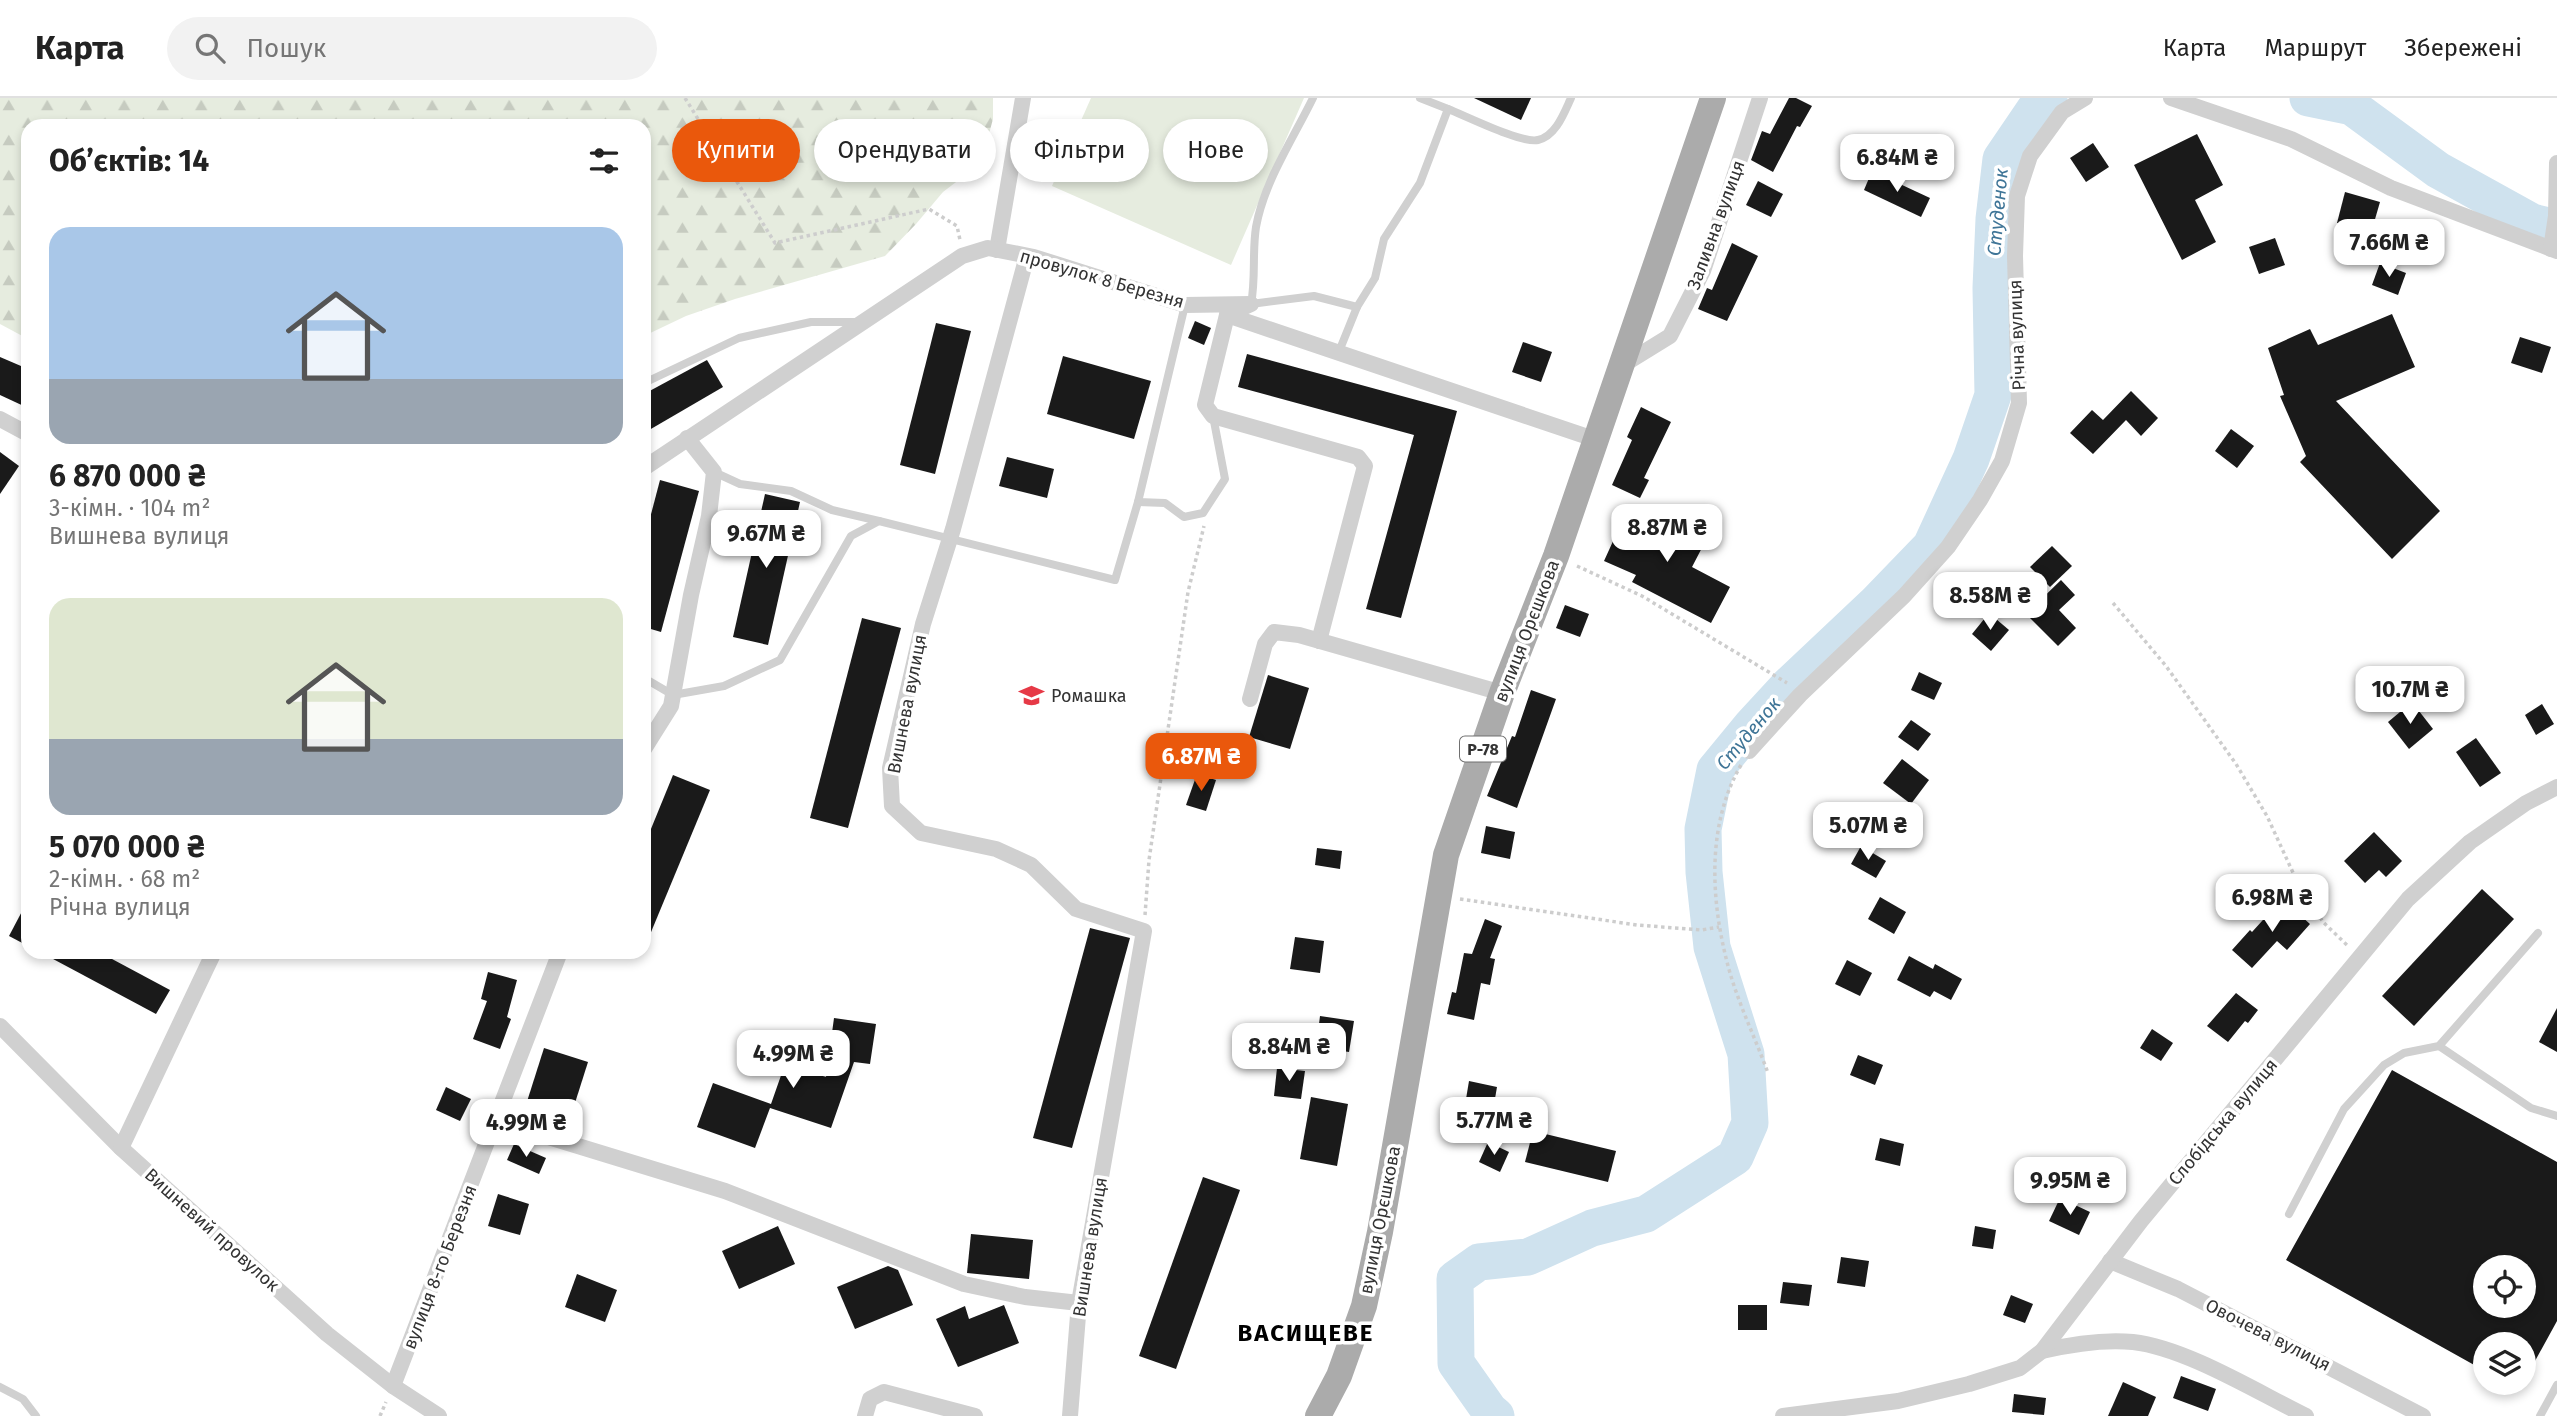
<!DOCTYPE html>
<html lang="uk">
<head>
<meta charset="utf-8">
<style>
	body { margin:0; font-family:"Fira Sans",sans-serif; background:#f2f2f2; color:#222; height:100vh; display:flex; flex-direction:column; font-size:26px; white-space:nowrap }
	* { box-sizing:border-box; margin:0 }
	p { font-size:23px; color:#767676 }
	.icon { flex:none; width:38px; height:38px; fill:none; stroke:currentColor; stroke-width:2; stroke-linecap:round; stroke-linejoin:round }
	.map { position:relative; flex:1; overflow:hidden }
	.panel { position:absolute; left:21px; top:21px; width:630px; height:840px; display:flex; flex-direction:column; background:#fff; border-radius:21px; box-shadow:0 4px 10px #0003 }
	.panel>* { flex:none }
	.banner { position:absolute; left:672px; top:21px; width:665px; height:63px; display:flex; gap:14px }
	.tools { position:absolute; left:2473px; top:1157px; display:grid; gap:14px }
	.tools a { display:grid; place-items:center; width:63px; height:63px; border-radius:50%; background:#fff; box-shadow:0 4px 10px #0003; font-size:35px }
	.price { position:absolute; translate:-50% -60px; padding:0 16px; border-radius:14px; background:#fff; color:#222; font-size:23px; line-height:46px; filter:drop-shadow(0 2px 4px #0008) }
	.price::after { content:''; position:absolute; left:50%; top:42px; width:21px; height:16px; margin-left:-10px; background:inherit; clip-path:polygon(0 0,100% 0,50% 100%) }
	.price.current { background:#ea580c; color:#fff }
	ul { padding:0; list-style:none }
	li { display:grid; align-content:center; gap:14px; height:371px; padding:0 28px }
	li span { display:grid; place-items:center; height:217px; border-radius:21px; color:#555 }
	li>.icon { margin-inline-start:auto }
	span .icon { width:126px; height:126px; fill:#fffc; stroke-width:1 }
	li b { font-size:30px }
	h2 { display:flex; justify-content:space-between; align-items:center; height:84px; padding:0 28px; font-size:30px }
	.tag { padding:0 24px; border-radius:32px; background:#fff; box-shadow:0 4px 10px #0003; font-size:24px; line-height:63px }
	.tag.current { background:#ea580c; color:#fff }
	header { display:flex; align-items:center; gap:42px; box-sizing:border-box; height:98px; padding:0 35px; background:#fff; border-bottom:2px solid #e0e0e0 }
	header strong { font-size:33px }
	nav { display:flex; gap:38px; margin-inline-start:auto; font-size:24px }
	.search { width:490px; height:63px; background:#f2f2f2; display:flex; align-items:center; gap:18px; box-sizing:border-box; padding:0 24px; border-radius:38px; color:#767676; font-size:26px }
	.map>svg:first-child { display:block }
	.forest { fill:url(#forest-firs) }
	.pitch { fill:#e6ecdf }
	.lines { fill:none; stroke-linecap:round; stroke-linejoin:round }
	.river { stroke:#cfe2ee; stroke-width:37 }
	.building { fill:#1a1a1a; fill-rule:evenodd }
	.path { stroke:#cdcdcd; stroke-width:3.5; stroke-dasharray:3.5 3.5; stroke-linecap:butt }
	.service { stroke:#d0d0d0; stroke-width:8 }
	.minor { stroke:#d0d0d0; stroke-width:16 }
	.primary { stroke:#ababab; stroke-width:26 }
	.labels { text-anchor:middle; stroke-width:7; stroke-linejoin:round; paint-order:stroke }
	.shield { fill:#fff; stroke:#707070; stroke-width:2 }
	.shield-label { font-size:16px; font-weight:bold; fill:#333 }
	.street-label { font-size:18px; fill:#333; stroke:#fff }
	.poi-label { font-size:18px; fill:#333; stroke:#fff; text-anchor:start }
	.water-label { font-size:19px; font-style:italic; fill:#3f7597; stroke:#fff }
	.district-label { font-size:24px; font-weight:bold; letter-spacing:2px; fill:#000; stroke:#fff }
</style>
</head>
<body>
<header>
<strong>Карта</strong>
<div class="search"><svg class="icon" aria-label="search" viewBox="0 0 24 24"><circle cx="10" cy="10" r="6"/><path d="M15 15l6 6"/></svg>Пошук</div>
<nav><a>Карта</a><a>Маршрут</a><a>Збережені</a></nav>
</header>
<div class="map">
<svg width="2557" height="1318" viewBox="0 0 2557 1318">
	<defs>
		<pattern id="forest-firs" width="22" height="20" patternUnits="userSpaceOnUse" patternTransform="scale(1.75)"><rect width="22" height="20" fill="#e6ecdf"/><path d="M5 1l3.5 6h-7zM16 11l3.5 6h-7z" fill="#c6cbc0"/></pattern>
	</defs>
	<rect width="100%" height="100%" fill="#fff"/>
	<!-- forest -->
	<polygon class="forest" points="0,0 993,0 993,21 981,65 943,94 916,126 885,158 735,201 686,218 644,238 644,28 28,28 28,241 0,226"/>
	<!-- pitch -->
	<polygon class="pitch" points="1091,0 1304,0 1231,167 1052,88"/>
	<g class="lines">
		<!-- river -->
		<g class="river">
			<polyline points="2308,0 2352,9 2438,72 2532,124 2557,130"/>
			<polyline points="1496,1318 1489,1312 1456,1265 1455,1181 1479,1164 1528,1159 1592,1130 1646,1116 1735,1059 1750,1025 1746,956 1712,849 1704,774 1703,731 1715,672 1752,627 1788,588 1875,506 1931,448 1971,361 1993,297 1991,190 1994,121 2001,61 2035,11 2049,0"/>
		</g>
	</g>
	<!-- building -->
	<g class="building">
		<polygon points="1474,0 1531,0 1521,22"/>
		<polygon points="1789,0 1796,0 1812,8 1800,29 1797,28 1773,74 1751,62 1762,33 1770,36"/>
		<polygon points="2197,36 2223,87 2195,102 2216,144 2182,162 2134,67"/>
		<polygon points="2093,45 2109,69 2086,84 2070,60"/>
		<polygon points="1872,73 1930,100 1921,119 1864,92"/>
		<polygon points="1758,83 1783,96 1771,119 1746,107"/>
		<polygon points="2345,94 2380,104 2371,135 2337,125"/>
		<polygon points="2275,140 2285,167 2259,176 2249,149"/>
		<polygon points="1732,145 1758,158 1727,223 1698,211 1707,190 1712,192"/>
		<polygon points="2380,165 2406,175 2398,197 2372,187"/>
		<polygon points="2392,216 2415,269 2336,303 2440,413 2392,461 2300,364 2306,358 2280,298 2284,297 2268,250 2310,231 2318,247"/>
		<polygon points="1195,223 1211,230 1204,247 1188,240"/>
		<polygon points="936,225 971,233 935,376 900,367"/>
		<polygon points="2520,239 2551,249 2542,275 2511,265"/>
		<polygon points="1523,244 1552,254 1541,284 1512,274"/>
		<polygon points="1247,256 1457,313 1401,520 1366,511 1414,337 1238,289"/>
		<polygon points="1063,258 1151,283 1134,341 1047,316"/>
		<polygon points="0,259 28,271 28,310 0,297"/>
		<polygon points="707,262 723,289 644,335 644,296"/>
		<polygon points="2131,293 2158,320 2141,338 2126,322 2093,356 2070,335 2092,312 2103,322"/>
		<polygon points="1641,309 1671,324 1644,380 1649,382 1640,400 1612,387 1632,342 1627,339"/>
		<polygon points="2231,331 2254,348 2237,370 2215,353"/>
		<polygon points="0,354 19,368 0,396"/>
		<polygon points="1007,359 1054,371 1047,400 999,388"/>
		<polygon points="660,382 699,393 661,534 644,529 644,443"/>
		<polygon points="765,396 800,404 768,547 733,539"/>
		<polygon points="1636,408 1706,442 1692,469 1730,489 1711,525 1632,484 1636,477 1604,463 1614,441 1618,442"/>
		<polygon points="2052,448 2072,468 2050,489 2030,469"/>
		<polygon points="2061,482 2075,497 2059,512 2076,530 2058,548 2026,516"/>
		<polygon points="1565,507 1589,516 1580,539 1556,530"/>
		<polygon points="1989,515 2009,532 1991,553 1972,536"/>
		<polygon points="862,520 901,530 848,730 810,720"/>
		<polygon points="1919,574 1942,585 1934,602 1911,592"/>
		<polygon points="1268,577 1309,590 1290,651 1249,639"/>
		<polygon points="1531,592 1556,601 1517,710 1487,698 1512,638 1515,639"/>
		<polygon points="2412,604 2433,631 2409,651 2388,624"/>
		<polygon points="2542,606 2554,626 2536,637 2525,617"/>
		<polygon points="1911,622 1931,636 1918,653 1898,639"/>
		<polygon points="2476,640 2501,675 2480,689 2456,654"/>
		<polygon points="1902,661 1929,682 1911,706 1883,685"/>
		<polygon points="1197,676 1216,682 1206,713 1186,707"/>
		<polygon points="673,677 710,692 644,851 644,748"/>
		<polygon points="1486,728 1515,734 1510,761 1481,755"/>
		<polygon points="2374,734 2402,763 2386,779 2379,772 2365,785 2344,763"/>
		<polygon points="1861,748 1886,763 1876,780 1851,766"/>
		<polygon points="1317,750 1342,753 1340,771 1315,767"/>
		<polygon points="2482,791 2514,821 2414,928 2382,898"/>
		<polygon points="1880,799 1906,814 1894,836 1868,821"/>
		<polygon points="2282,801 2310,826 2287,852 2277,843 2252,870 2232,852 2250,832 2252,834"/>
		<polygon points="28,802 28,848 9,838"/>
		<polygon points="1485,821 1502,828 1490,860 1495,861 1490,887 1481,885 1474,922 1447,916 1452,894 1456,895 1464,855 1472,856"/>
		<polygon points="1090,830 1130,840 1072,1050 1033,1040"/>
		<polygon points="1295,839 1324,843 1320,875 1290,871"/>
		<polygon points="40,854 99,854 170,892 156,916"/>
		<polygon points="1909,858 1933,871 1935,866 1962,881 1951,902 1934,893 1930,899 1897,882"/>
		<polygon points="1847,862 1872,875 1860,898 1835,886"/>
		<polygon points="488,874 517,882 507,919 511,921 500,951 473,941 487,903 481,901"/>
		<polygon points="2236,895 2258,912 2248,925 2245,923 2228,944 2207,928"/>
		<polygon points="2557,910 2557,954 2539,944"/>
		<polygon points="1320,918 1354,923 1349,954 1316,949"/>
		<polygon points="834,920 876,926 870,966 854,964 831,1030 770,1010 755,1050 697,1029 713,985 771,1006 785,966 826,979"/>
		<polygon points="2152,931 2173,945 2161,963 2140,950"/>
		<polygon points="544,950 588,964 568,1027 524,1013"/>
		<polygon points="1858,957 1883,967 1875,987 1850,977"/>
		<polygon points="1277,970 1305,973 1301,1001 1274,998"/>
		<path d="M 2392,972 L 2557,1064 L 2557,1223 L 2524,1283 L 2524,1246 L 2485,1246 L 2485,1273 L 2286,1162 ZM 2485,1169 L 2524,1169 L 2524,1208 L 2485,1208 Z"/>
		<polygon points="1469,983 1497,989 1492,1018 1464,1013"/>
		<polygon points="446,989 471,1001 460,1023 436,1012"/>
		<polygon points="1311,999 1348,1006 1337,1068 1300,1061"/>
		<polygon points="1533,1033 1616,1053 1608,1084 1525,1064"/>
		<polygon points="1880,1040 1904,1046 1900,1068 1875,1062"/>
		<polygon points="1488,1044 1509,1054 1500,1074 1479,1064"/>
		<polygon points="514,1046 546,1060 539,1076 507,1062"/>
		<polygon points="1203,1079 1240,1092 1176,1271 1139,1258"/>
		<polygon points="498,1096 529,1106 520,1137 488,1128"/>
		<polygon points="2060,1100 2090,1114 2079,1137 2049,1123"/>
		<polygon points="778,1128 795,1166 739,1191 722,1153"/>
		<polygon points="1975,1128 1996,1132 1993,1151 1972,1148"/>
		<polygon points="971,1136 1033,1142 1029,1181 967,1175"/>
		<polygon points="1841,1159 1869,1163 1865,1189 1837,1185"/>
		<polygon points="888,1168 898,1172 913,1207 855,1231 837,1189"/>
		<polygon points="577,1176 617,1192 605,1224 565,1209"/>
		<polygon points="1783,1184 1812,1187 1809,1208 1780,1205"/>
		<polygon points="2011,1197 2033,1206 2025,1225 2003,1217"/>
		<polygon points="1004,1207 1019,1245 958,1269 936,1221 965,1208 969,1221"/>
		<rect x="1738" y="1207" width="29" height="25"/>
		<polygon points="2181,1278 2216,1291 2208,1313 2173,1300"/>
		<polygon points="2123,1284 2156,1299 2148,1318 2108,1318"/>
		<polygon points="2014,1296 2046,1300 2044,1317 2012,1314"/>
	</g>
	<g class="lines">
		<!-- path -->
		<g class="path">
			<polyline points="685,0 775,145 929,111 957,128 960,142"/>
			<polyline points="1577,468 1642,498 1787,585"/>
			<polyline points="2113,505 2166,568 2236,666 2267,718 2295,779 2323,824 2348,848"/>
			<path d="M 1741,667 C 1705,729 1711,808 1730,875 C 1740,909 1756,942 1768,975"/>
			<polyline points="1460,801 1637,827 1701,832 1719,829"/>
			<polyline points="1145,817 1149,762 1188,494 1204,428"/>
			<polyline points="380,1318 386,1304"/>
		</g>
		<!-- service -->
		<g class="service">
			<path d="M 1313,0 C 1293,41 1264,84 1256,129 C 1252,155 1256,180 1251,206 L 1314,198 L 1357,209"/>
			<polyline points="1420,0 1448,11"/>
			<path d="M 1338,256 L 1357,209 L 1375,180 L 1384,141 L 1420,85 L 1448,11 C 1466,18 1522,46 1538,42 C 1556,38 1564,15 1571,0"/>
			<polyline points="644,285 739,240 811,224 858,224"/>
			<polyline points="714,374 740,386 791,393 832,412 879,423"/>
			<polyline points="1138,404 1165,405 1184,419 1203,415 1225,381 1213,318"/>
			<polyline points="644,580 673,597 724,588 780,562 851,438 879,423 1115,482 1138,404 1185,207"/>
			<polyline points="2439,948 2531,1010 2557,1018"/>
			<polyline points="2289,1116 2344,1011 2384,967 2404,955 2439,948 2538,835"/>
			<polyline points="0,1289 23,1301 36,1318"/>
			<polyline points="2540,1318 2557,1287"/>
		</g>
		<!-- minor -->
		<g class="minor">
			<polyline points="2171,0 2291,41 2391,90 2557,153"/>
			<polyline points="2551,151 2556,118 2557,65"/>
			<polyline points="997,152 1023,0"/>
			<polyline points="1027,158 953,431 923,526 890,670 892,708 921,735 996,751 1031,767 1076,811 1144,833 1079,1205 1070,1318"/>
			<polyline points="1227,217 1205,307 1213,318 1358,359 1365,368 1319,543"/>
			<polyline points="1623,267 1670,238 1703,173 1760,0"/>
			<polyline points="0,321 28,336"/>
			<polyline points="644,370 962,158 988,150 1034,159 1185,207 1251,206 1227,217 1597,342"/>
			<polyline points="1250,601 1265,546 1274,534 1299,537 1502,595"/>
			<polyline points="644,651 671,608 673,597 691,497 709,418 714,374 687,340"/>
			<polyline points="1749,653 1800,597 1904,498 1948,449 1980,402 2002,363 2019,305 2015,158 2017,98 2030,58 2062,14 2085,0"/>
			<polyline points="0,928 121,1050 327,1236 393,1288 439,1318"/>
			<polyline points="496,1023 725,1093 964,1186 1025,1199 1079,1205"/>
			<polyline points="121,1050 214,854"/>
			<polyline points="2110,1163 2178,1191 2423,1318"/>
			<path d="M 2042,1253 C 2072,1246 2103,1241 2133,1244 C 2186,1250 2257,1294 2306,1318"/>
			<polyline points="393,1288 560,854"/>
			<polyline points="865,1318 870,1301 884,1294 975,1318"/>
			<polyline points="1783,1318 1898,1303 1969,1286 2020,1270 2042,1253 2141,1123 2408,801 2470,744 2526,705 2557,689"/>
		</g>
		<!-- primary -->
		<polyline class="primary" points="1318,1318 1339,1278 1364,1208 1380,1134 1446,757 1502,595 1556,458 1713,0"/>
	</g>
	<!-- icons -->
	<defs>
		<symbol id="school-bare" viewBox="-9 -9 18 18"><path d="M0-5L7-2L0 1L-7-2ZM-4 1L0 2.5L4 1V4Q0 6-4 4Z" fill="#e63946" stroke="#fff" stroke-width="2.5" paint-order="stroke"/></symbol>
	</defs>
	<g fill-rule="evenodd">
		<use href="#school-bare" x="1014" y="580" width="35" height="35"/>
	</g>
	<g class="labels">
		<!-- shield labels -->
		<rect class="shield" x="1460" y="638.5" width="46" height="25" rx="5"/>
		<g class="shield-label">
			<text x="1483" y="657">Р-78</text>
		</g>
		<!-- street labels -->
		<g class="street-label">
			<text transform="translate(1716 127) rotate(-70)" y="6">Заливна вулиця</text>
			<text transform="translate(1102 181) rotate(16)" y="6">провулок 8 Березня</text>
			<text transform="translate(2017 237) rotate(-92)" y="6">Річна вулиця</text>
			<text transform="translate(1527 533) rotate(-69)" y="6">вулиця Орєшкова</text>
			<text transform="translate(907 606) rotate(-79)" y="6">Вишнева вулиця</text>
			<text transform="translate(2223 1024) rotate(-50)" y="6">Слобідська вулиця</text>
			<text transform="translate(1380 1122) rotate(-79)" y="6">вулиця Орєшкова</text>
			<text transform="translate(212 1132) rotate(42)" y="6">Вишневий провулок</text>
			<text transform="translate(1090 1149) rotate(-81)" y="6">Вишнева вулиця</text>
			<text transform="translate(440 1169) rotate(-69)" y="6">вулиця 8-го Березня</text>
			<text transform="translate(2268 1237) rotate(27)" y="6">Овочева вулиця</text>
		</g>
		<!-- poi labels -->
		<g class="poi-label">
			<text x="1051" y="604">Ромашка</text>
		</g>
		<!-- water labels -->
		<g class="water-label">
			<text transform="translate(1997 114) rotate(-85)" y="7">Студенок</text>
			<text transform="translate(1748 635) rotate(-50)" y="7">Студенок</text>
		</g>
		<!-- district labels -->
		<g class="district-label">
			<text x="1306" y="1243">ВАСИЩЕВЕ</text>
		</g>
	</g>
</svg>
<div class="tools">
<a><svg class="icon" aria-label="locate" viewBox="0 0 24 24"><circle cx="12" cy="12" r="6"/><path d="M12 2v4M12 18v4M2 12h4M18 12h4"/></svg></a>
<a><svg class="icon" aria-label="layers" viewBox="0 0 24 24"><path d="M12 4l9 5-9 5-9-5zM3 14l9 5 9-5"/></svg></a>
</div>
<b class="price" style="left:1897px;top:96px">6.84M ₴</b>
<b class="price" style="left:2389px;top:181px">7.66M ₴</b>
<b class="price" style="left:1667px;top:466px">8.87M ₴</b>
<b class="price" style="left:766px;top:472px">9.67M ₴</b>
<b class="price" style="left:1990px;top:534px">8.58M ₴</b>
<b class="price" style="left:2410px;top:628px">10.7M ₴</b>
<b class="price current" style="left:1201px;top:695px">6.87M ₴</b>
<b class="price" style="left:1868px;top:764px">5.07M ₴</b>
<b class="price" style="left:2272px;top:836px">6.98M ₴</b>
<b class="price" style="left:1289px;top:985px">8.84M ₴</b>
<b class="price" style="left:793px;top:992px">4.99M ₴</b>
<b class="price" style="left:1494px;top:1059px">5.77M ₴</b>
<b class="price" style="left:526px;top:1061px">4.99M ₴</b>
<b class="price" style="left:2070px;top:1119px">9.95M ₴</b>
<div class="banner">
<a class="tag current">Купити</a>
<a class="tag">Орендувати</a>
<a class="tag">Фільтри</a>
<a class="tag">Нове</a>
</div>
<section class="panel">
<h2>Об’єктів: 14<svg class="icon" aria-label="filters" viewBox="0 0 24 24"><path d="M4 7h16M4 17h16"/><circle cx="9" cy="7" r="2"/><circle cx="15" cy="17" r="2"/></svg></h2>
<ul>
<li><span style="background:linear-gradient(#a9c7e8 70%,#9aa5b1 0)"><svg class="icon" aria-label="home" viewBox="0 0 24 24"><path d="M3 11l9-7 9 7M6 9v11h12V9"/></svg></span><div><b>6 870 000 ₴</b><p>3-кімн. · 104 m²</p><p>Вишнева вулиця</p></div></li>
<li><span style="background:linear-gradient(#dfe7d0 65%,#9aa5b1 0)"><svg class="icon" aria-label="home" viewBox="0 0 24 24"><path d="M3 11l9-7 9 7M6 9v11h12V9"/></svg></span><div><b>5 070 000 ₴</b><p>2-кімн. · 68 m²</p><p>Річна вулиця</p></div></li>
</ul>
</section>
</div>
</body>
</html>
